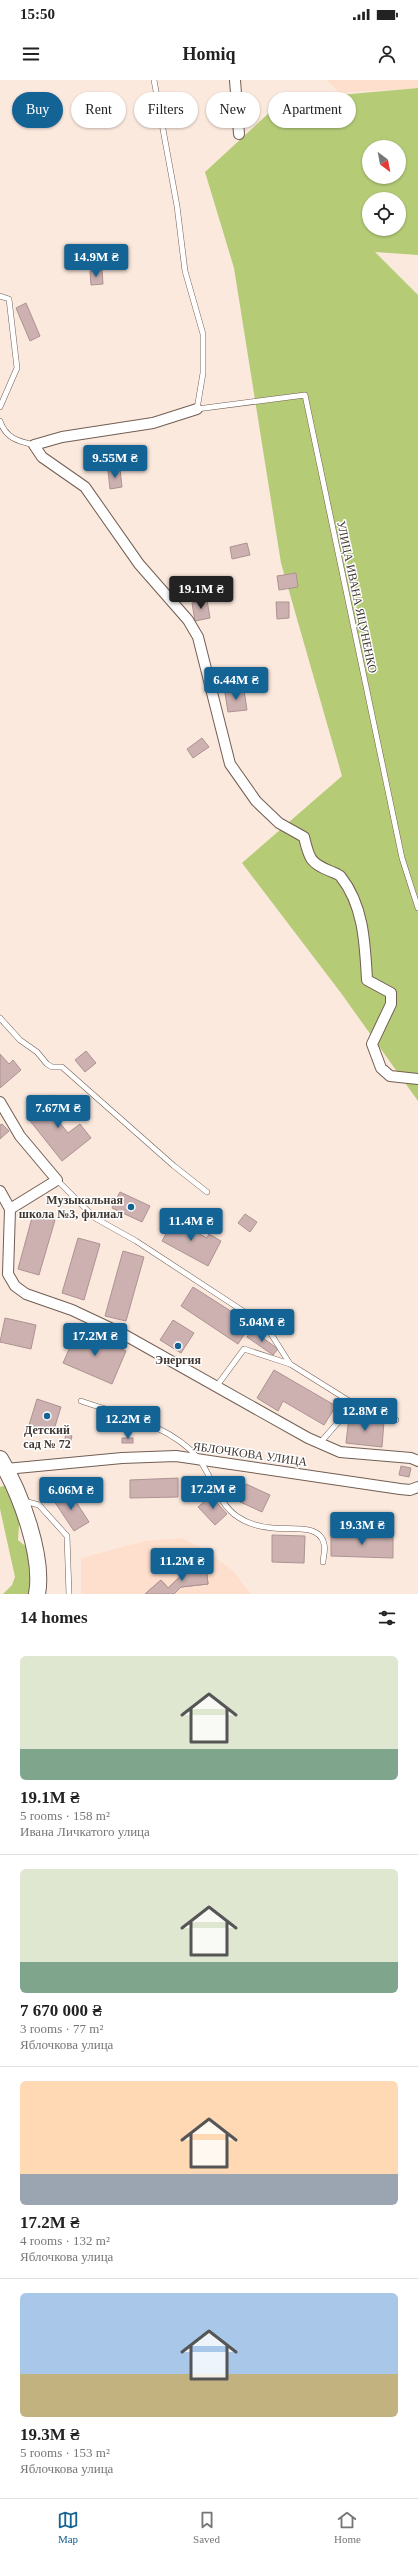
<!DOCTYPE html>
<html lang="en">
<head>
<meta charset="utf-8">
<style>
	body { margin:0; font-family:Georgia,serif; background:#f2f2f2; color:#222; height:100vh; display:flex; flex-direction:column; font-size:15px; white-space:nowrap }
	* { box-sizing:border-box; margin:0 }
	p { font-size:13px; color:#767676 }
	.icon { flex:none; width:22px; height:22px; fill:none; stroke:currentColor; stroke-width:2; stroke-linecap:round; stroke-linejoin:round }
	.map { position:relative; height:1514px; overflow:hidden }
	.sheet { display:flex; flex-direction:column; background:#fff; flex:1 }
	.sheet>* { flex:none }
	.hud { position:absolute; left:12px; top:12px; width:394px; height:36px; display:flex; gap:8px }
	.needle { width:26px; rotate:148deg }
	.fabs { position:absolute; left:362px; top:60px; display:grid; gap:8px }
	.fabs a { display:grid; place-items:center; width:44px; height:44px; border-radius:50%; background:#fff; box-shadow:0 1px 3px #0004; font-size:20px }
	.price { position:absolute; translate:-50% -34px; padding:0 9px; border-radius:4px; background:#136395; color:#fff; font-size:13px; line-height:26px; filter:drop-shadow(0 1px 2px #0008) }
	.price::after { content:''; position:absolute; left:50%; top:24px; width:12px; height:9px; margin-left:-6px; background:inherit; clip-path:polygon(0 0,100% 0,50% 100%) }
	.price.on { background:#222; color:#fff }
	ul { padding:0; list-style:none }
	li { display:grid; align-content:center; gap:8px; height:212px; padding:0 20px }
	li+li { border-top:1px solid #e0e0e0 }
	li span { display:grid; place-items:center; height:124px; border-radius:6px; color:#555 }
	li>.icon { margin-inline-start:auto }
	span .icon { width:72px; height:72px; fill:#fffc; stroke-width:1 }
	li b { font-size:17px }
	h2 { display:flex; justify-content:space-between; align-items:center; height:48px; padding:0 20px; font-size:17px }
	.chip { padding:0 14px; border-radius:18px; background:#fff; box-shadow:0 1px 3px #0004; font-size:14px; line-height:36px }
	.chip.on { background:#136395; color:#fff }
	.status { display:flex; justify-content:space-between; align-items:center; height:28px; padding:0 20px; background:#fff; direction:ltr }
	.status svg { height:11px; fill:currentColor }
	header { display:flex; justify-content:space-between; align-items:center; height:52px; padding:0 20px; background:#fff; font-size:18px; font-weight:700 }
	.tabs { display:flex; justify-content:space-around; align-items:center; height:56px; border-top:1px solid #e0e0e0; background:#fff; font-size:11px; color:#767676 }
	.tabs a { display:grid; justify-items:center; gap:2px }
	.tabs .on { color:#136395 }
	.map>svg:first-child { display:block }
	.built { fill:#fedfcd }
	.forest { fill:#b5cb76; fill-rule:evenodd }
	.building { fill:#cdb1b1; stroke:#ac9291 }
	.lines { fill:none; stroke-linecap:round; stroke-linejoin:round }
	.lane-casing { stroke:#725e52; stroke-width:6 }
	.street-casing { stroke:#725e52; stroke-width:12 }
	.primary-casing { stroke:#725e52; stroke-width:18 }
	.lane { stroke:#fff; stroke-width:5 }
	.street { stroke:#fff; stroke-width:10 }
	.primary { stroke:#fff; stroke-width:16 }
	.poi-dot { fill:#136395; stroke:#fff; stroke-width:1.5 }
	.labels { text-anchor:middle; stroke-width:3; stroke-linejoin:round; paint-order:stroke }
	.street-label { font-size:12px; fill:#403732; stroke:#fff }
	.poi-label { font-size:12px; font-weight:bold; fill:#403732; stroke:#fff }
</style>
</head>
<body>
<div class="status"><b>15:50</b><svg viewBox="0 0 49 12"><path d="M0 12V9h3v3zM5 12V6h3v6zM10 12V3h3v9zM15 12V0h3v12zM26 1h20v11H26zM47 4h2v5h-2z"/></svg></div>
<header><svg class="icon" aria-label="menu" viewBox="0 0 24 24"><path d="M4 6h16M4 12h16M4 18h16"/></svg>Homiq<svg class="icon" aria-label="person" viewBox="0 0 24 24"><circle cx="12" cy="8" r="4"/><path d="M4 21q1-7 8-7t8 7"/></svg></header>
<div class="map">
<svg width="418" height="1514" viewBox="0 0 418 1514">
	<rect width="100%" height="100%" fill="#fce9de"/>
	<!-- built -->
	<g class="built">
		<polygon points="326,0 418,0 418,8 340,13"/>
		<polygon points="183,1458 205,1470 232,1490 251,1514 81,1514 81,1478 145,1461"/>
	</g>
	<!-- forest -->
	<g class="forest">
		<path d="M 418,8 L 418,175 L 375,172 L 418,215 L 418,1021 L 341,913 L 242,783 L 342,696 L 281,483 L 234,188 L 205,92 L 283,20 ZM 369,67 L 399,67 L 399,97 L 369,97 ZM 369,119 L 399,119 L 399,149 L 369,149 Z"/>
		<polygon points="8,1405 20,1432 18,1460 35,1474 41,1489 30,1499 29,1514 3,1514 12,1505 15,1497 0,1429 0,1407"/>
	</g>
	<!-- building -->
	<g class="building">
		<polygon points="102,190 103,204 91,205 90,191"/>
		<polygon points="26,223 40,256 30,261 16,228"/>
		<polygon points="120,389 122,407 110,409 108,391"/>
		<polygon points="247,463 250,475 232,479 230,467"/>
		<polygon points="296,493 298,507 279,510 277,496"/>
		<polygon points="207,520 210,538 195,541 192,523"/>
		<polygon points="276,522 289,522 289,538 277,539"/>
		<polygon points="244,610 247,630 228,632 225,613"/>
		<polygon points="202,658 209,667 193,678 187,669"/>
		<polygon points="86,971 96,983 85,992 75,980"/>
		<polygon points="0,974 9,984 13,980 21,990 0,1008"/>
		<polygon points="56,1015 67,1029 56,1038 68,1053 80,1044 91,1058 62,1081 27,1037"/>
		<polygon points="2,1044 9,1051 0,1059 0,1045"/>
		<polygon points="120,1112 150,1126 142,1142 112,1128"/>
		<polygon points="33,1134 55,1140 39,1195 18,1189"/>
		<polygon points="245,1134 257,1142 250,1152 238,1143"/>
		<polygon points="176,1137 186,1142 184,1146 207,1158 209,1154 221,1161 208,1186 162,1161"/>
		<polygon points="78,1158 100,1164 84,1220 62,1213"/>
		<polygon points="123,1171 144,1177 126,1241 105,1236"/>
		<polygon points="193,1207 251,1244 238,1264 181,1226"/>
		<polygon points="5,1238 36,1245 31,1269 0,1262"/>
		<polygon points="173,1240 194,1253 181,1273 160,1260"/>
		<polygon points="78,1249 126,1271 112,1304 63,1283"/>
		<polygon points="252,1250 278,1269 273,1275 247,1257"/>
		<polygon points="274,1290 336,1326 324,1345 283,1321 278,1331 257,1318"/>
		<polygon points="37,1319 61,1327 53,1353 29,1345"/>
		<polygon points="349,1337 384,1341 382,1367 346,1363"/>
		<polygon points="66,1354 72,1356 70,1364 64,1362"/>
		<rect x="122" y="1358" width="11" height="5"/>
		<polygon points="401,1386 411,1388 409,1397 399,1395"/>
		<polygon points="178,1398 178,1417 130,1418 130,1400"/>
		<polygon points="246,1404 270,1415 262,1432 238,1421"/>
		<polygon points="69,1411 89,1442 74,1451 54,1421"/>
		<polygon points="211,1416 227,1434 215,1445 198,1427"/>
		<polygon points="367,1454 367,1458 393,1457 393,1478 331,1476 331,1455"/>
		<polygon points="272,1455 305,1456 304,1483 272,1482"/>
		<polygon points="206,1487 208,1504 181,1507 174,1514 145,1514 161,1500 168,1508 182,1495 183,1489"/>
		<polygon points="206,1487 208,1504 181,1507 174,1514 145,1514 161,1500 168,1508 182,1495 183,1489"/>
	</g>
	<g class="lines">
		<defs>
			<g id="lane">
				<polyline points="154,0 177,126 185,191 203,254 203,293 197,329 305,315 402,778 418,828"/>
				<polyline points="0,216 9,219 17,288 0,327"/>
				<path d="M 0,341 C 6,358 17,361 34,365"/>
				<polyline points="0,938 20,960 37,972 47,984 52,987 62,987 174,1086 207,1112"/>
				<polyline points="57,1100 95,1138 136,1161 266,1246 290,1284 354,1324"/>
				<polyline points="216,1307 244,1269 290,1284"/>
				<path d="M 81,1321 C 121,1335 171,1345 199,1379 C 212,1397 219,1425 238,1437 C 248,1444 261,1447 273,1448 C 287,1450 320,1443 324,1464 C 326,1469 323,1477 323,1482"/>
				<polyline points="320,1363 354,1324 396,1340"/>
				<polyline points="24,1421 39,1425 67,1456 69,1514"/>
			</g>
			<g id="street">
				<polyline points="235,0 239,54"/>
				<path d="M 197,329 L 153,343 L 62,357 L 34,365 L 42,377 L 85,407 L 139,484 L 188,540 L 198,557 L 230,684 L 256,721 L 279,743 L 304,757 C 309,778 310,783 330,791 C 334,793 339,794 341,797 C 364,826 365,865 367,900 L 391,913 L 391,924 L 372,964 L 381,988 L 390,996 L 418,999"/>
				<polyline points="0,1022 20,1056 57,1100 10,1129"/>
				<polyline points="0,1111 10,1129 8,1194 15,1206 26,1214 72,1230 123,1254 308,1358 340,1372 411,1378 418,1381"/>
				<polyline points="6,1389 122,1378 176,1376 400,1409 410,1410 418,1407"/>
			</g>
			<path id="primary" d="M 0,1379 C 20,1412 44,1476 37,1514"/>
		</defs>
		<!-- lane casing -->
		<use href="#lane" class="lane-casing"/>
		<!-- street casing -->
		<use href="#street" class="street-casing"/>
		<!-- primary casing -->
		<use href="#primary" class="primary-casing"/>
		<!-- lane -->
		<use href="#lane" class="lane"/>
		<!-- street -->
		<use href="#street" class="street"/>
		<!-- primary -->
		<use href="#primary" class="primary"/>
	</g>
	<!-- markers -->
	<g class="poi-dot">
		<circle cx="131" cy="1127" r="4"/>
		<circle cx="178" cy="1266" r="4"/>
		<circle cx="47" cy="1336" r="4"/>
	</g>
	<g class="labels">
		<!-- street labels -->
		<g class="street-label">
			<text transform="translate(357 517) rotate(78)" y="4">УЛИЦА ИВАНА ЯЦУНЕНКО</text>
			<text transform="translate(250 1374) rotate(8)" y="4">ЯБЛОЧКОВА УЛИЦА</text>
		</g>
		<!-- poi labels -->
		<g class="poi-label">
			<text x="123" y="1124" text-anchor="end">Музыкальная<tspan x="123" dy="14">школа №3, филиал</tspan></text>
			<text x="178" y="1284">Энергия</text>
			<text x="47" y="1354">Детский<tspan x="47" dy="14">сад № 72</tspan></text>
		</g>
	</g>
</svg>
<div class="fabs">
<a><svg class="needle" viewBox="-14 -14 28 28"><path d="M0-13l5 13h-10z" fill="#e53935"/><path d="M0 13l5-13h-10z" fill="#767676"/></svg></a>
<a><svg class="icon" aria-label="locate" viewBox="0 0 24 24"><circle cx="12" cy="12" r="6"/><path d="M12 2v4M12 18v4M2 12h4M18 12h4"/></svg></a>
</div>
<b class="price" style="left:96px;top:198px">14.9M ₴</b>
<b class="price" style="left:115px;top:399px">9.55M ₴</b>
<b class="price on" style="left:201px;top:530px">19.1M ₴</b>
<b class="price" style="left:236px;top:621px">6.44M ₴</b>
<b class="price" style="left:58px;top:1049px">7.67M ₴</b>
<b class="price" style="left:191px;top:1162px">11.4M ₴</b>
<b class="price" style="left:262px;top:1263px">5.04M ₴</b>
<b class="price" style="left:95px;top:1277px">17.2M ₴</b>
<b class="price" style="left:365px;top:1352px">12.8M ₴</b>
<b class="price" style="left:128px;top:1360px">12.2M ₴</b>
<b class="price" style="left:213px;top:1430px">17.2M ₴</b>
<b class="price" style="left:71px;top:1431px">6.06M ₴</b>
<b class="price" style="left:362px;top:1466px">19.3M ₴</b>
<b class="price" style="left:182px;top:1502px">11.2M ₴</b>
<div class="hud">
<a class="chip on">Buy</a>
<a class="chip">Rent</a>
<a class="chip">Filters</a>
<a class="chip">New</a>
<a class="chip">Apartment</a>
</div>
</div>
<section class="sheet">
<h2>14 homes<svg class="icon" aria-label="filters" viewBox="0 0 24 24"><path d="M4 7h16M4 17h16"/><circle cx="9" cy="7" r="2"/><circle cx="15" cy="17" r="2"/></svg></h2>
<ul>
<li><span style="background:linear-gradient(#dfe7d0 75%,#7fa58c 0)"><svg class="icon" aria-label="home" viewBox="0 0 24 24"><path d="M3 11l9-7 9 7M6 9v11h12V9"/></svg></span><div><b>19.1M ₴</b><p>5 rooms · 158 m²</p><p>Ивана Личкатого улица</p></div></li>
<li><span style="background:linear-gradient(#dfe7d0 75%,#7fa58c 0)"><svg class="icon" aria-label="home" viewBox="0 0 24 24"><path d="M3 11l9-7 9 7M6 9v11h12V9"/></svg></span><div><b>7 670 000 ₴</b><p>3 rooms · 77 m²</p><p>Яблочкова улица</p></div></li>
<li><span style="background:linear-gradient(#ffd9b3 75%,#9aa5b1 0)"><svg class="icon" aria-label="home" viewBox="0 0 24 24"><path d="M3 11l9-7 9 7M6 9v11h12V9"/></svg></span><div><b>17.2M ₴</b><p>4 rooms · 132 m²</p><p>Яблочкова улица</p></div></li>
<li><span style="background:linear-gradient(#a9c7e8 65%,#c2b280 0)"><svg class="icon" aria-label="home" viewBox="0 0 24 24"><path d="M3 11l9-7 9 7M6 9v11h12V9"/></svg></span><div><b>19.3M ₴</b><p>5 rooms · 153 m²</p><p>Яблочкова улица</p></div></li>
</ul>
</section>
<nav class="tabs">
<a class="on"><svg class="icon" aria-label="map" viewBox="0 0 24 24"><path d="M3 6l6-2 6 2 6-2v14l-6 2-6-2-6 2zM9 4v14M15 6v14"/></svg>Map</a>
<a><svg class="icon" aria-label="saved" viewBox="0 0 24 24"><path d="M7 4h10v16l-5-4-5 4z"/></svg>Saved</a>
<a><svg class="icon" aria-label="home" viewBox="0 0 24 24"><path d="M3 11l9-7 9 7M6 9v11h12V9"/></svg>Home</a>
</nav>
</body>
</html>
